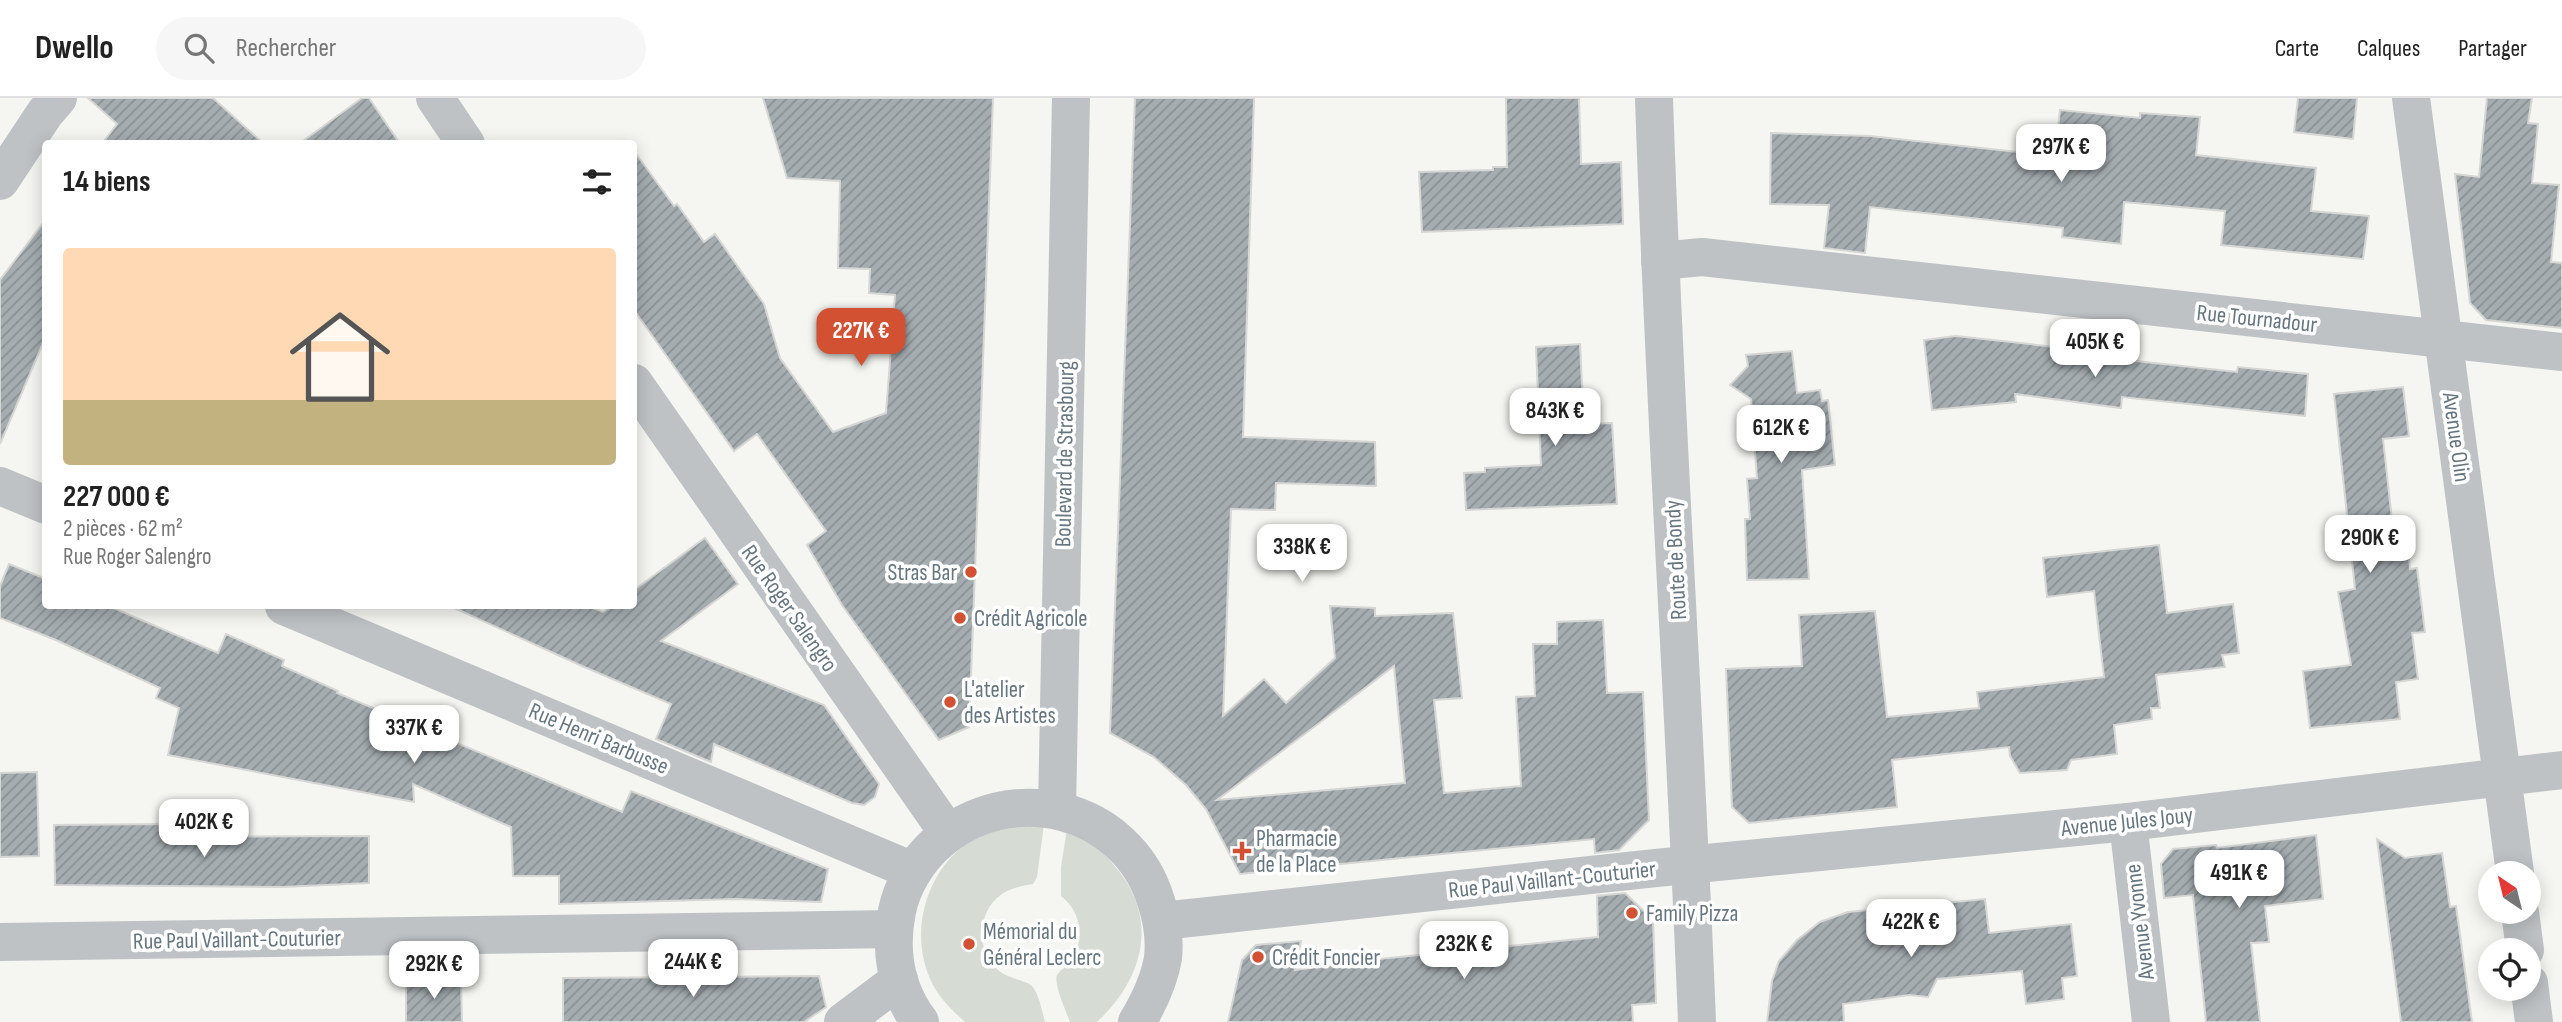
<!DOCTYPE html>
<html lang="fr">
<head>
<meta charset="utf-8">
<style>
	body { margin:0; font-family:"Sofia Sans Condensed",sans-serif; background:#f6f6f6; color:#222; height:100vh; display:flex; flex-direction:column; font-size:26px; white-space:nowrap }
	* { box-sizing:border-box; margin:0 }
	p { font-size:23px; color:#767676 }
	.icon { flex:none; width:38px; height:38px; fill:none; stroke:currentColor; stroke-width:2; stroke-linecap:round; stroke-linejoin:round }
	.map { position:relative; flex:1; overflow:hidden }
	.details { position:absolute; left:42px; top:42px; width:595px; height:469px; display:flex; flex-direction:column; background:#fff; border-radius:7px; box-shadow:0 4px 18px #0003 }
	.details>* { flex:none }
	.needle { width:46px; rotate:325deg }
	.buttons { position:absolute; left:2478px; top:763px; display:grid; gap:14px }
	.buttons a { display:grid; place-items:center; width:63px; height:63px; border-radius:50%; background:#fff; box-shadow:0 4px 18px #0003; font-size:35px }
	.price { position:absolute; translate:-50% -60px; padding:0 16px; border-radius:14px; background:#fff; color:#222; font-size:23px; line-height:46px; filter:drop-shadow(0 2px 4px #0008) }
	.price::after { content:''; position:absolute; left:50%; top:42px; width:21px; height:16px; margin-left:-10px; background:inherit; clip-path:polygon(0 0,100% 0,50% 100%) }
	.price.selected { background:#d35133; color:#fff }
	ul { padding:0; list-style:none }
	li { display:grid; align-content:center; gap:14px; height:371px; padding:0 21px }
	li span { display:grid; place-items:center; height:217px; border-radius:7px; color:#555 }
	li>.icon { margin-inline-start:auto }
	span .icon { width:126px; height:126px; fill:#fffc; stroke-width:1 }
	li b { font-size:30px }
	h2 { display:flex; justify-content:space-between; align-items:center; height:84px; padding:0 21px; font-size:30px }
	header { display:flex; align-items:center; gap:42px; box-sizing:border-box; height:98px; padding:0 35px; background:#fff; border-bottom:2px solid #e0e0e0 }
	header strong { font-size:33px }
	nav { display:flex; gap:38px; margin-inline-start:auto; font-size:24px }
	.search { width:490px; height:63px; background:#f6f6f6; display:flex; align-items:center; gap:18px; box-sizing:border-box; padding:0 24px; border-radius:38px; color:#767676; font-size:26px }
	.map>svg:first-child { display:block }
	.green { fill:#d6dbd3 }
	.building { fill:url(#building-hatch); stroke:#d6d6d4; stroke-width:2; fill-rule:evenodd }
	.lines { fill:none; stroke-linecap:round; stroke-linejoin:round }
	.minor { stroke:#bec2c5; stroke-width:38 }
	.tertiary { stroke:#bec2c5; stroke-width:38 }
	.poi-dot { fill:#d35133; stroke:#fff; stroke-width:2.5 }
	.labels { text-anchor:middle; stroke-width:7; stroke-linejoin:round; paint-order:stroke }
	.street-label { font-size:23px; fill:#667680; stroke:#fff }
	.poi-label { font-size:23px; fill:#667680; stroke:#fff; text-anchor:start }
</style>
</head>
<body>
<header>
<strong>Dwello</strong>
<div class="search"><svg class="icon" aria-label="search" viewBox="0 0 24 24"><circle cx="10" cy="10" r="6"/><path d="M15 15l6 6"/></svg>Rechercher</div>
<nav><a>Carte</a><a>Calques</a><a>Partager</a></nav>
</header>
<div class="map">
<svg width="2562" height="924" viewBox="0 0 2562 924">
	<defs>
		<pattern id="building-hatch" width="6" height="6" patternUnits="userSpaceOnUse" patternTransform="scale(1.75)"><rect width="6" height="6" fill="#a5adb1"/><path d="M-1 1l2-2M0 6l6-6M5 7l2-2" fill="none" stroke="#8a9195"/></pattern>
	</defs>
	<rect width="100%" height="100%" fill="#f5f5f1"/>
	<!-- green -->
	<g class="green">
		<path d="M 1044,726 L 1037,779 L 1033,786 C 1022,788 1012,789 1002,796 C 977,813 975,852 998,872 C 1008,881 1026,882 1032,888 C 1039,896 1042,914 1045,924 L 965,924 C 953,913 941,902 933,887 C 904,832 930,755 990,733 C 1006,728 1027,728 1044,726 Z"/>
		<path d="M 1067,731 C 1075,735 1083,738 1091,743 C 1100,748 1107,759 1113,766 C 1160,819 1145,879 1097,924 L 1070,924 C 1067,915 1053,885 1057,877 C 1060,872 1069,867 1072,862 C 1085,840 1081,813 1061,798 L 1061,769 Z"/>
	</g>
	<!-- building -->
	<g class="building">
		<polygon points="88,0 213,0 264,46 102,46 117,26"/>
		<polygon points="362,0 369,0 400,46 299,46"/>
		<polygon points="763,0 993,0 969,629 939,642 842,507 807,447 826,433 757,336 734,353 634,212 634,53 674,108 677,106 704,144 715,136 764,206 780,260 833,334 886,315 895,197 869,195 870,171 838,170 840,83 787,80"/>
		<path d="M 1135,0 L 1254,0 L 1243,339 L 1375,344 L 1376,388 L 1276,385 L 1275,412 L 1231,411 L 1223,618 L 1264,581 L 1286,605 L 1335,560 L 1330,508 L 1375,510 L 1375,518 L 1453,515 L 1462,600 L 1434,602 L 1444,695 L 1521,688 L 1516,599 L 1535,598 L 1533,546 L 1557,546 L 1557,524 L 1603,522 L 1607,595 L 1643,594 L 1649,722 L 1619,752 L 1595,755 L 1594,741 L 1240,776 L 1206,711 L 1186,687 L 1154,659 L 1110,635 ZM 1394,568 L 1405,685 L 1217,702 L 1310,632 Z"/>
		<polygon points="1506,0 1579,0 1581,66 1621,64 1623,126 1422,134 1419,74 1493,72 1493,69 1507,69"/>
		<polygon points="2298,0 2357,0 2353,41 2294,34"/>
		<polygon points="2487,0 2532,0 2528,25 2538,26 2532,85 2559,87 2551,164 2562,165 2562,230 2486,222 2470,205 2455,76 2479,79"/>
		<polygon points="2060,12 2140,20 2140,15 2200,19 2196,57 2316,70 2311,113 2369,118 2363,161 2221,147 2225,113 2124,104 2121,146 2062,139 2063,130 1870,109 1865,155 1824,150 1829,107 1770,106 1771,35 1870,38 2055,58"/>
		<polygon points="46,121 46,238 0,346 0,182"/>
		<polygon points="1956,238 2128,257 2127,262 2237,274 2238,269 2308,276 2305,318 2122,299 2121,310 2015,296 2016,304 1932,312 1924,242"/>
		<polygon points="1580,246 1584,326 1612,325 1617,406 1466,412 1464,375 1485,374 1485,370 1541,367 1536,249"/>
		<polygon points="1792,253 1797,295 1820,292 1822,303 1828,302 1835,367 1802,372 1809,481 1747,482 1745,421 1750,421 1747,381 1757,380 1751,301 1730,287 1748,268 1746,257"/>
		<polygon points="2403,289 2409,338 2383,341 2395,449 2408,448 2410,471 2417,470 2425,534 2412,535 2418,581 2396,584 2400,621 2310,630 2303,573 2351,567 2338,494 2355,491 2334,296"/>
		<polygon points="705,440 738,486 661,543 824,607 879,686 875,699 864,707 852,705 714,646 711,664 656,641 671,606 582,568 450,508 588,508 603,514 612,508 634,508 634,492"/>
		<polygon points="2159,447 2167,515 2233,506 2239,555 2222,557 2225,569 2156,577 2160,610 2151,610 2152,621 2114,627 2117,656 2071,662 2067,672 2020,675 2010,658 2009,649 1892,662 1897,709 1749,725 1732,709 1726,571 1802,568 1799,517 1875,513 1887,619 1979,610 1977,594 2104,579 2094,493 2047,499 2043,460"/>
		<polygon points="9,466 46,481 46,508 109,508 218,555 226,536 284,562 282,568 338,593 337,595 622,714 631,693 828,771 821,804 736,801 559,806 559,778 513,778 511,729 413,686 414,704 168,657 179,610 156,600 160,590 56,542 0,520 0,488"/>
		<polygon points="37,674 39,758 0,759 0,675"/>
		<polygon points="161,726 161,739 369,738 369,785 282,789 55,787 54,727"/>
		<polygon points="2316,737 2323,801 2265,808 2269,844 2251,845 2260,924 2206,924 2193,797 2164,800 2161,766 2173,751 2216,747 2217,750"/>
		<polygon points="2377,741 2405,760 2442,755 2450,809 2456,808 2472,924 2401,924"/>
		<polygon points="1625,795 1653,822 1656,905 1632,907 1633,924 1228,924 1242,862 1256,847 1301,843 1295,872 1359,863 1598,839 1597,798"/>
		<polygon points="1985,801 1989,835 2071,826 2077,878 2062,880 2064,901 2026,906 2022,873 1937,881 1928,899 1909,897 1843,906 1844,924 1767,924 1772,883 1779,863 1797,842 1820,824 1848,814"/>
		<polygon points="819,878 826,909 804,924 563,924 563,880"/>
		<polygon points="406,881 461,881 462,924 406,924"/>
	</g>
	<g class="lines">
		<!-- minor -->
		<g class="minor">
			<polyline points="435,0 466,46"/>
			<polyline points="2411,0 2515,775"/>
			<polyline points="0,83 45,15 58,0"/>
			<polyline points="1660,163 1702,159 2562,254"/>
			<polyline points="634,285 948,735"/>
			<polyline points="0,388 46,407"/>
			<polyline points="284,508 913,773"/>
			<polyline points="1057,712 1071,0"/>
			<polyline points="2128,724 2151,924"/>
			<polyline points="2520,814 2525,852"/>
			<polyline points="1162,823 1656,770 2128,724 2562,672"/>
			<polyline points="0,844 894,831"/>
			<polyline points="2529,885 2534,924"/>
			<polyline points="843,924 899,882"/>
			<path d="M 920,924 C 896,892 889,853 897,813 C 902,788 917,763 937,745 C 1009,680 1127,708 1156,803 C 1162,821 1165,841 1163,860 C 1159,884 1149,904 1137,924"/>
		</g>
		<!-- tertiary -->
		<path class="tertiary" d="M 1654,0 C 1664,308 1685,616 1697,924"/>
	</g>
	<!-- markers -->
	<g class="poi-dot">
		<circle cx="971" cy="474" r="7"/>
		<circle cx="960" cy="520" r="7"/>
		<circle cx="950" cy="604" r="7"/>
		<path d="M1238.5 742.5h7v7h7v7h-7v7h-7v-7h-7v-7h7z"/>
		<circle cx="1632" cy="815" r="7"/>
		<circle cx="969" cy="846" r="7"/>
		<circle cx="1258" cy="859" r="7"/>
	</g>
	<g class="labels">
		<!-- street labels -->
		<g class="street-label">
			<text transform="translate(2257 220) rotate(6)" y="8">Rue Tournadour</text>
			<text transform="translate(2457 339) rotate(82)" y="8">Avenue Olin</text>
			<text transform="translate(1064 356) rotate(-89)" y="8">Boulevard de Strasbourg</text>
			<text transform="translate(1675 462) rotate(-93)" y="8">Route de Bondy</text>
			<text transform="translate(790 510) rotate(55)" y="8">Rue Roger Salengro</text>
			<text transform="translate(599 640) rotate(23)" y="8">Rue Henri Barbusse</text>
			<text transform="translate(2127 723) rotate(-6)" y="8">Avenue Jules Jouy</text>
			<text transform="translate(1552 781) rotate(-6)" y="8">Rue Paul Vaillant-Couturier</text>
			<text transform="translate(2139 824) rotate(-97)" y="8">Avenue Yvonne</text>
			<text transform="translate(237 841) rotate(-1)" y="8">Rue Paul Vaillant-Couturier</text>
		</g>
		<!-- poi labels -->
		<g class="poi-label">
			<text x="957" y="482" text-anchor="end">Stras Bar</text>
			<text x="974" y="528">Crédit Agricole</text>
			<text x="964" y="599">L'atelier<tspan x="964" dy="26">des Artistes</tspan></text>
			<text x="1256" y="748">Pharmacie<tspan x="1256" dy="26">de la Place</tspan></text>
			<text x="1646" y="823">Family Pizza</text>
			<text x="983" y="841">Mémorial du<tspan x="983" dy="26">Général Leclerc</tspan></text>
			<text x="1272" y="867">Crédit Foncier</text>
		</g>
	</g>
</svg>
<div class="buttons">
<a><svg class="needle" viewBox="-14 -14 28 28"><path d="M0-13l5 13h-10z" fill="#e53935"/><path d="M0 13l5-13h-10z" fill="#767676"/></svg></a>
<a><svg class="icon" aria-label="locate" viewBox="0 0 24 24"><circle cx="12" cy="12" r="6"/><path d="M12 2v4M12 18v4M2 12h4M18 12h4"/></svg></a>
</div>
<b class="price" style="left:2061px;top:86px">297K €</b>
<b class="price selected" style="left:861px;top:270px">227K €</b>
<b class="price" style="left:2095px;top:281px">405K €</b>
<b class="price" style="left:1555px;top:350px">843K €</b>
<b class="price" style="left:1781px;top:367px">612K €</b>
<b class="price" style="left:2370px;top:477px">290K €</b>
<b class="price" style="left:1302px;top:486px">338K €</b>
<b class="price" style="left:414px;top:667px">337K €</b>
<b class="price" style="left:204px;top:761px">402K €</b>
<b class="price" style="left:2239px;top:812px">491K €</b>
<b class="price" style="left:1911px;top:861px">422K €</b>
<b class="price" style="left:1464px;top:883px">232K €</b>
<b class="price" style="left:693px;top:901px">244K €</b>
<b class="price" style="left:434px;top:903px">292K €</b>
<section class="details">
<h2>14 biens<svg class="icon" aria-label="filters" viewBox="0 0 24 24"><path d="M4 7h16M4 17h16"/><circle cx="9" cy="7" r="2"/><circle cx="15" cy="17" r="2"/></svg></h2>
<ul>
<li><span style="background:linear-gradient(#ffd9b3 70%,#c2b280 0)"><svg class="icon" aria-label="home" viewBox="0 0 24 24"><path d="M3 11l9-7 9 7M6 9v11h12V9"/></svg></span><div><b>227 000 €</b><p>2 pièces · 62 m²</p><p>Rue Roger Salengro</p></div></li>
</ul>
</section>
</div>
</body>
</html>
